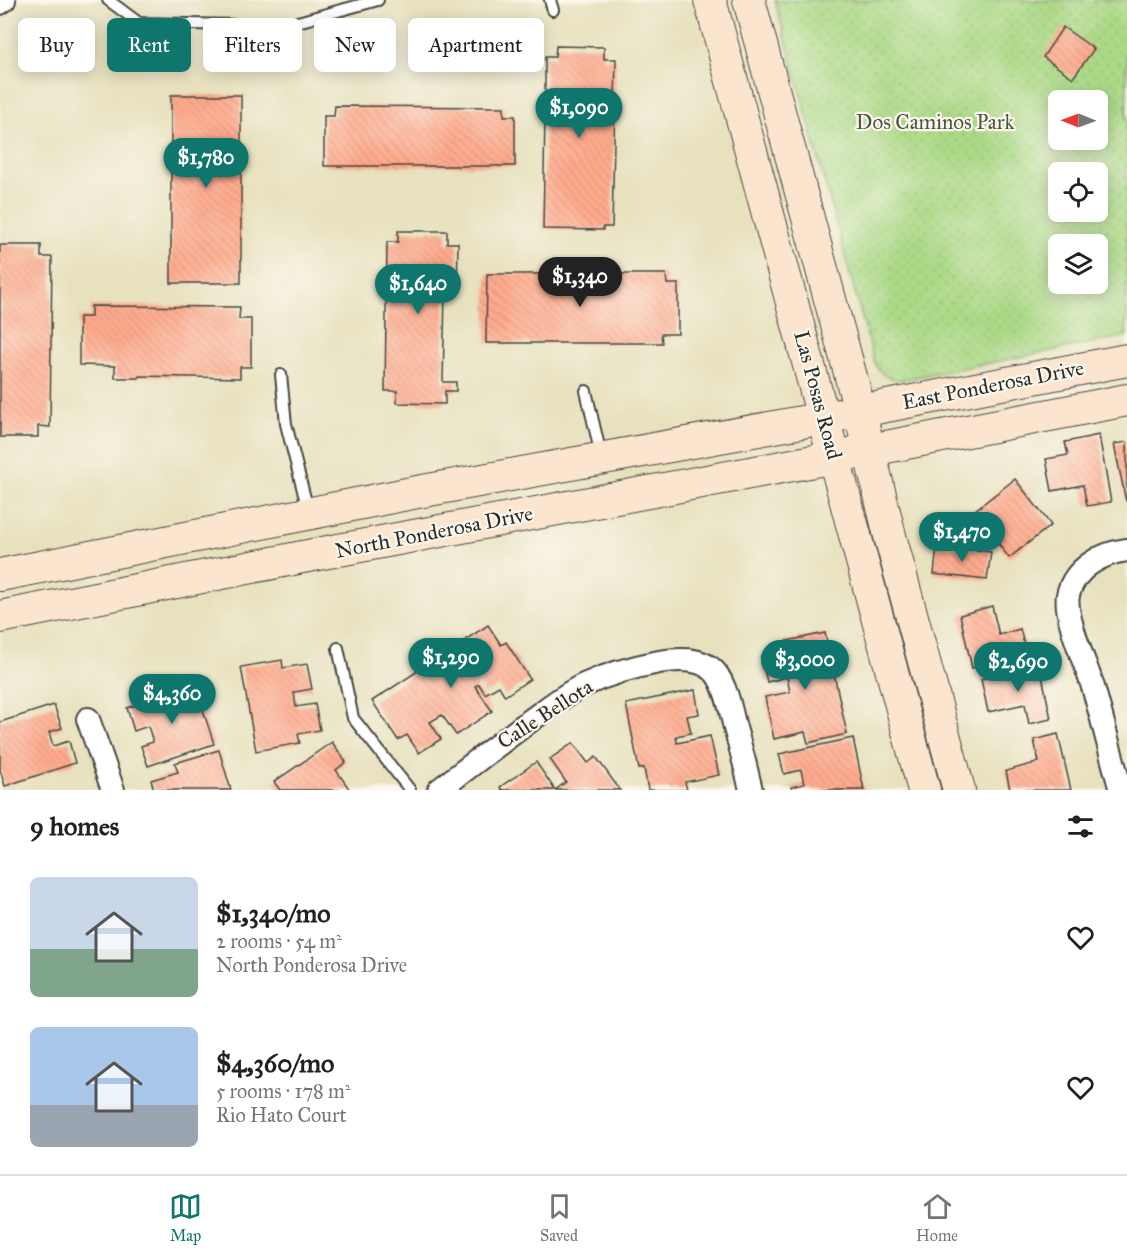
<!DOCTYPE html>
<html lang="en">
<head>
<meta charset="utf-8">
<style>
	body { margin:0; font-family:"IM FELL Great Primer",serif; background:#f2f2f2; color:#202124; height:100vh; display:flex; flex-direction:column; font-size:22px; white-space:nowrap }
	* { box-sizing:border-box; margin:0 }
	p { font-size:20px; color:#757577 }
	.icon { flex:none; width:33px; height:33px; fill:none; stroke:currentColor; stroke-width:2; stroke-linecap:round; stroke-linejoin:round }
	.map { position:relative; height:790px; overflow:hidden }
	.side { display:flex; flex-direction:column; background:#fff; flex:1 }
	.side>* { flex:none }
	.guide { position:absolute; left:18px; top:18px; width:600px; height:54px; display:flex; gap:12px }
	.needle { width:39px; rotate:271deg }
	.buttons { position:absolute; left:1048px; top:90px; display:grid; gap:12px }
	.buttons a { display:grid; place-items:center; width:60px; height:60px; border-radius:9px; background:#fff; box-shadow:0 3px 15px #0003; font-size:30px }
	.price { position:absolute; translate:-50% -51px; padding:0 14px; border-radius:21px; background:#0f766e; color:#fff; font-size:20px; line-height:39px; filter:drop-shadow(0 2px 3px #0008) }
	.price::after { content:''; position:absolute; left:50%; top:36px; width:18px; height:14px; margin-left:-9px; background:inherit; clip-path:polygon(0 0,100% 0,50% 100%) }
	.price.active { background:#222; color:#fff }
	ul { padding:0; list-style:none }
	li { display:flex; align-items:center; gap:18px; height:150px; padding:0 30px }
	li span { display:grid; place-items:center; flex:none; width:168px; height:120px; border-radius:9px; color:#555 }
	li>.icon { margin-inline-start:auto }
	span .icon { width:72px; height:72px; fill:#fffc; stroke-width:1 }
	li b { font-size:26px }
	h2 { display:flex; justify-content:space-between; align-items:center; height:72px; padding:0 30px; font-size:26px }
	.pill { padding:0 21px; border-radius:9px; background:#fff; box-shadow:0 3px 15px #0003; font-size:21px; line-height:54px }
	.pill.active { background:#0f766e; color:#fff }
	.menu { display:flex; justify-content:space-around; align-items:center; height:84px; border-top:2px solid #e0e0e0; background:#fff; font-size:16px; color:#757577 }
	.menu a { display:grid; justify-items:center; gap:3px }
	.menu .active { color:#0f766e }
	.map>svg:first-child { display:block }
	.grass { fill:url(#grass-dots); stroke:#6b8258; stroke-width:1.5; fill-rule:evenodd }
	.building { fill:url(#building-back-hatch) }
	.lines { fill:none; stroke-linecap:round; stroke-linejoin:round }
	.lane-casing { stroke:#474641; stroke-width:14 }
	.street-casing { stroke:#474641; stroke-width:26 }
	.secondary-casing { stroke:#474641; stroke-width:34 }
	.lane { stroke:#fff; stroke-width:10 }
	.street { stroke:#fff; stroke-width:22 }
	.secondary { stroke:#fbe5cf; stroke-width:32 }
	.labels { text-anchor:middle; stroke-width:4.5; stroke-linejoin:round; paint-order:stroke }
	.park-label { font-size:21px; fill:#4b5642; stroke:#fbf7ec }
	.street-label { font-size:21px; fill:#2b2b2b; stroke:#fbf7ec }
</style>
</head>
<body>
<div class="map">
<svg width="1127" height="790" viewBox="0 0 1127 790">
	<defs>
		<pattern id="grass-dots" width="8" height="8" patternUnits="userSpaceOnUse" patternTransform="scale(1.5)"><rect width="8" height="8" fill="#abd986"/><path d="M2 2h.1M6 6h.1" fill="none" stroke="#93ba74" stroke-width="1.8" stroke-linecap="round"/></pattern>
		<pattern id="building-back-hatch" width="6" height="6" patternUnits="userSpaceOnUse" patternTransform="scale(1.5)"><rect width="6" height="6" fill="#ffab8d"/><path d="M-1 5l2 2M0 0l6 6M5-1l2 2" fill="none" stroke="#db937a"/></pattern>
	</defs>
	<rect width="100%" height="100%" fill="#fbf7ec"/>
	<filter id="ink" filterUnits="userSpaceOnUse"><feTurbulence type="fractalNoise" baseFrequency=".0167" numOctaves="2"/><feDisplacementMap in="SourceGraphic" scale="12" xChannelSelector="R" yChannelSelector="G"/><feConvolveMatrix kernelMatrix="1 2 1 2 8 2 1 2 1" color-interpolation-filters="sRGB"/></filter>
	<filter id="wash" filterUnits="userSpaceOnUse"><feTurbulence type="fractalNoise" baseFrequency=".008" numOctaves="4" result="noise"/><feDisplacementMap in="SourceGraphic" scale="24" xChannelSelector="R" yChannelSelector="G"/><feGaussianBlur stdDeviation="1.35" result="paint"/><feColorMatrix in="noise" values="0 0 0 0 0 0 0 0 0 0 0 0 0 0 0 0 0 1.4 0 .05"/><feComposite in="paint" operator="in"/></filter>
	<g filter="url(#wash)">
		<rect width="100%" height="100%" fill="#e7e1be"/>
		<!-- grass -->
		<path class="grass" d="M 775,0 L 1127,0 L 1127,336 L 901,380 C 886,378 881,376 874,361 ZM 1059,100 L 1098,100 L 1098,140 L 1059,140 ZM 1059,172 L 1098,172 L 1098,212 L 1059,212 ZM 1059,244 L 1098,244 L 1098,284 L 1059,284 Z"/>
		<g id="blocks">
			<!-- building -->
			<g class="building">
				<polygon points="1063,27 1094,49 1073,78 1043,57"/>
				<polygon points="556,46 604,47 604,59 616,59 612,227 603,227 603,230 543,229 545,116 554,116 554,102 545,101 545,57 555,57"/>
				<rect x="171" y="95" width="70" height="188"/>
				<polygon points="335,106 504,107 504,116 515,116 515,166 324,166 324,116 334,116"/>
				<polygon points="398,231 447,231 447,243 458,243 457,294 445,294 443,382 456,382 456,391 445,391 445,404 397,403 397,391 385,391 387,242 398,242"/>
				<polygon points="0,245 41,245 41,257 52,257 50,427 38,426 38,437 0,437"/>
				<polygon points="487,274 666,274 667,284 678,284 678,334 661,334 662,343 486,343"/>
				<polygon points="91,306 240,307 239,319 251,319 251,367 240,367 240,378 139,376 139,378 115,378 115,366 79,365 79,317 91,317"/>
				<polygon points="1099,435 1111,502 1087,506 1083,485 1052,491 1046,459 1068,455 1065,442"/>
				<polygon points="1127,442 1127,501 1126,501 1114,444"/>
				<polygon points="1015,479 1051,525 1009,558 974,511"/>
				<polygon points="937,546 991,552 987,580 934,574"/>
				<polygon points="992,606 999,635 1020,629 1027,655 972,668 960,615"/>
				<polygon points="488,625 501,645 506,642 530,679 505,696 499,686 485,694 479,684 475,686 492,711 456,735 442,715 430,722 441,739 419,753 407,735 398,740 372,701"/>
				<polygon points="825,633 847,734 808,743 805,732 774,739 765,697 790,692 787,677 767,682 761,656 784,651 782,642"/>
				<polygon points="282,660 283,668 307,664 312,689 294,692 296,707 315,704 320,730 298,734 300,743 256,751 241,667"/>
				<polygon points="1040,666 1051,719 1029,724 1025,704 988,712 981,679"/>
				<polygon points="195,685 214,744 148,766 141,746 153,742 148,726 134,731 127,708"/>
				<polygon points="695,690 699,714 687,716 691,733 676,736 677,743 710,736 719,775 685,782 687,790 648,790 644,768 639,769 626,704"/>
				<polygon points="54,705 62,728 49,732 53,746 69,741 75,763 5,786 0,770 0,722"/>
				<polygon points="1058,734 1071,790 1010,790 1006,771 1039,762 1034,740"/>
				<polygon points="853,738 864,790 792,790 791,787 804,784 801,770 784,774 779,754"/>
				<polygon points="332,742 346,762 336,770 350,790 280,790 274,782"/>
				<polygon points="573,743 588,763 596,757 620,790 502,790 500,787 536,762 555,790 566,782 550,759"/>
				<polygon points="219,750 231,790 154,790 151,780 178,772 175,763"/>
			</g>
		</g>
	</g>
	<g filter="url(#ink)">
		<use href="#blocks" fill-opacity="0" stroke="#474641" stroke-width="1.5"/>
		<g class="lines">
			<defs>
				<g id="lane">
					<polyline points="108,0 139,23 283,26 378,0"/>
					<polyline points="550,0 553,10"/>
					<polyline points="281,375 286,424 308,510"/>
					<polyline points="586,391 601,455"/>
					<polyline points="338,648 353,718 410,790"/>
				</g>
				<g id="street">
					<polyline points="0,3 4,0"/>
					<polyline points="88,719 113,790"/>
					<path d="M 439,790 C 470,766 500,743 531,720 C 548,708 565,694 584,685 C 608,674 633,667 659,662 C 677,659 701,657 715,672 C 726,685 731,711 735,728 C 741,748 746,769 751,790"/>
					<path d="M 1121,790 C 1111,756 1103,721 1093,687 C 1086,664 1064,617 1068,595 C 1074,568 1102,553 1127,550"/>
				</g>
				<g id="secondary">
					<polyline points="710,0 924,790"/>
					<polyline points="749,0 854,388 890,536 959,790"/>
					<polyline points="0,575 412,493 824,418 1127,360"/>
					<polyline points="0,617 328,552 814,461 1127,400"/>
				</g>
			</defs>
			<!-- lane casing -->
			<use href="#lane" class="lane-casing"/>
			<!-- street casing -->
			<use href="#street" class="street-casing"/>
			<!-- secondary casing -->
			<use href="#secondary" class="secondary-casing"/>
			<!-- lane -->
			<use href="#lane" class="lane"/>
			<!-- street -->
			<use href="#street" class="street"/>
			<!-- secondary -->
			<use href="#secondary" class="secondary"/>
		</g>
	</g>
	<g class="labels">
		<!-- park labels -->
		<g class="park-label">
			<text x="935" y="129">Dos Caminos Park</text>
		</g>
		<!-- street labels -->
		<g class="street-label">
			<text transform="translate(993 385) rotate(-11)" y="7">East Ponderosa Drive</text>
			<text transform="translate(818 395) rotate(75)" y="7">Las Posas Road</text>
			<text transform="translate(434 532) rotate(-11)" y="7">North Ponderosa Drive</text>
			<text transform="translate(545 714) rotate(-33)" y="7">Calle Bellota</text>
		</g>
	</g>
</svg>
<div class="buttons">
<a><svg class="needle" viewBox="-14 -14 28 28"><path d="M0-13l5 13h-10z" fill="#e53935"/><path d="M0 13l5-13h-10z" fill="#757577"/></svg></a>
<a><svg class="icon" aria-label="locate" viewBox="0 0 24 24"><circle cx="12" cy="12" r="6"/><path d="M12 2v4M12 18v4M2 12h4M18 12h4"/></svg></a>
<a><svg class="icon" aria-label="layers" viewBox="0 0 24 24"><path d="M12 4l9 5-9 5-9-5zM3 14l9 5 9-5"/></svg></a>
</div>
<b class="price" style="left:579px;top:139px">$1,090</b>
<b class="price" style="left:206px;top:189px">$1,780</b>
<b class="price active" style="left:580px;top:308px">$1,340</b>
<b class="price" style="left:418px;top:315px">$1,640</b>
<b class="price" style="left:962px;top:563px">$1,470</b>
<b class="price" style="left:451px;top:689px">$1,290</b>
<b class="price" style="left:805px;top:691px">$3,000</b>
<b class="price" style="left:1018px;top:693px">$2,690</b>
<b class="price" style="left:172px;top:725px">$4,360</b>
<div class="guide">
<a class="pill">Buy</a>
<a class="pill active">Rent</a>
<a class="pill">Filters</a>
<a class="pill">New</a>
<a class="pill">Apartment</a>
</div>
</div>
<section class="side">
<h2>9 homes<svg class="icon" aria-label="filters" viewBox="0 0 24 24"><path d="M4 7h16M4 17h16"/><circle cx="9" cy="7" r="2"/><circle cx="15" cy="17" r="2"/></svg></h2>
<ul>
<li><span style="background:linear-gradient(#c9d6e8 60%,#7fa58c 0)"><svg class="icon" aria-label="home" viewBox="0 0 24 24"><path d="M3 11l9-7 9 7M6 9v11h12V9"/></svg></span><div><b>$1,340/mo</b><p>2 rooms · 54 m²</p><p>North Ponderosa Drive</p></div><svg class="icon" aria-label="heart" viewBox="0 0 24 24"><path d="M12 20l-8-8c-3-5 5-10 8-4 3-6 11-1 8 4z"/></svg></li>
<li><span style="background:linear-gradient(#a9c7e8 65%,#9aa5b1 0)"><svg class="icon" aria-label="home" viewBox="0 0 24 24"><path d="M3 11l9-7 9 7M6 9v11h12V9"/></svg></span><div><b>$4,360/mo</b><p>5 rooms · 178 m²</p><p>Rio Hato Court</p></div><svg class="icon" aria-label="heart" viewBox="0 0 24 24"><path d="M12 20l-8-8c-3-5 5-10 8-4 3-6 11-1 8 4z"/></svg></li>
</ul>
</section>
<nav class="menu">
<a class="active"><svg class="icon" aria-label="map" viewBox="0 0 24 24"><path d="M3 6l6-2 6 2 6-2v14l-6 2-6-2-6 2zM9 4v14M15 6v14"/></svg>Map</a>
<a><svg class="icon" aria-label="saved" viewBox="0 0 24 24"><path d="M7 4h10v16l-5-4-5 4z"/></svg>Saved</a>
<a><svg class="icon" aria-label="home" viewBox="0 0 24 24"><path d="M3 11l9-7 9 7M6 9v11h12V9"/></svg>Home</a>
</nav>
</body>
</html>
